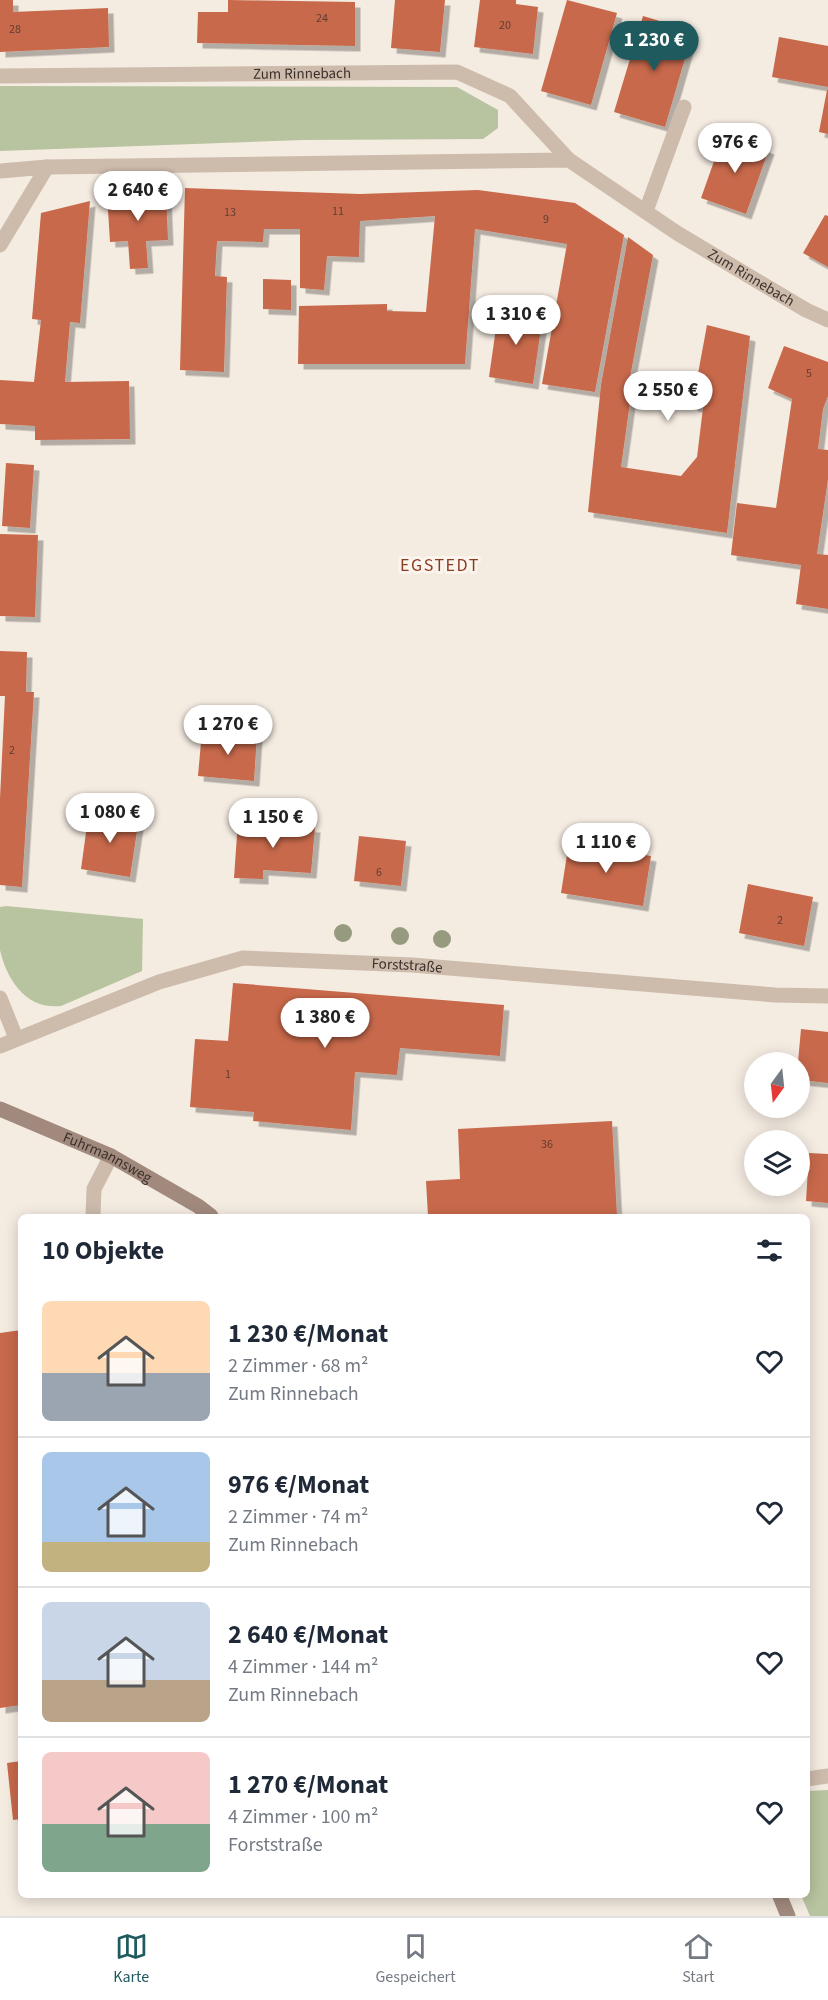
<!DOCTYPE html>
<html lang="de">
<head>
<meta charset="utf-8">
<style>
	body { margin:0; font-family:"Source Sans 3",sans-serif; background:#f6f6f7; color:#1f2937; height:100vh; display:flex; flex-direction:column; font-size:22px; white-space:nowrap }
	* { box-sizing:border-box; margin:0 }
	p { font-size:20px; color:#747a83 }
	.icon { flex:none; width:33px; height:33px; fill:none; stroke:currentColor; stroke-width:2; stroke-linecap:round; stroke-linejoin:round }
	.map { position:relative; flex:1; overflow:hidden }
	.side { position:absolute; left:18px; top:1214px; width:792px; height:684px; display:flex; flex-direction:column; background:#fff; border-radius:9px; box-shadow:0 3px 15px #0003 }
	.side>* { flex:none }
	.needle { width:39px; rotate:195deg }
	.fabs { position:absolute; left:744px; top:1052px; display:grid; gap:12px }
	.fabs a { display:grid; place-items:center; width:66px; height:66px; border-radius:50%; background:#fff; box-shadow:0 3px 15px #0003; font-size:30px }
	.price { position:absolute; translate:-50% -51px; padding:0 14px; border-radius:21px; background:#fff; color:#222; font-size:20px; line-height:39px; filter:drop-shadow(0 2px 3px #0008) }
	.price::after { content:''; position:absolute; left:50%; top:36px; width:18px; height:14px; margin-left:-9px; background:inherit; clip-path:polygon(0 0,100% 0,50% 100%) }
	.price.on { background:#1f5a5e; color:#fff }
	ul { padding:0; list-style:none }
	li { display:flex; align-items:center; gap:18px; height:150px; padding:0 24px }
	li+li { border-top:2px solid #e0e1e3 }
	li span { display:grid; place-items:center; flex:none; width:168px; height:120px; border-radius:9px; color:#555 }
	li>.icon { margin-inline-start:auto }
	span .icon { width:72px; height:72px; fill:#fffc; stroke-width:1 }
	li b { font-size:26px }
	h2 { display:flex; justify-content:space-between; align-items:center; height:72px; padding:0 24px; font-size:26px }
	.tabs { display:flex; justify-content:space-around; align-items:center; height:84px; border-top:2px solid #e0e1e3; background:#fff; font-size:16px; color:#747a83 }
	.tabs a { display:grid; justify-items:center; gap:3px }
	.tabs .on { color:#1f5a5e }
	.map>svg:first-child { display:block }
	.green { fill:#b8c4a0 }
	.building { fill:#c8694b; filter:url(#shadow) }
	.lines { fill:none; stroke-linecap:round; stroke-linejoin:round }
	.lane { stroke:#cdbbac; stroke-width:15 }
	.street { stroke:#cdbbac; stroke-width:15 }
	.secondary { stroke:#a18a7d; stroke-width:15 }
	.tree { fill:#969b7f }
	.labels { text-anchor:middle; stroke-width:6; stroke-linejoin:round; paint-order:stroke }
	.number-label { font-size:12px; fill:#5e3e33 }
	.street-label { font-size:15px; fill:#3b302b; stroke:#fbf5ee }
	.quarter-label { font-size:18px; letter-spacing:1.5px; fill:#8c3b22; stroke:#fbf5ee }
</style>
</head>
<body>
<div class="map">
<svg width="828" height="1916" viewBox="0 0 828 1916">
	<defs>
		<filter id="shadow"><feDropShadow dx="5.5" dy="5.5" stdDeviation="0" flood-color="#0004"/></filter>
	</defs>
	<rect width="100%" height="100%" fill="#f4ebe1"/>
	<!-- green -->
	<g class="green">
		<polygon points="0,86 457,87 498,110 498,128 483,139 303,140 0,151"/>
		<path d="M 6,906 L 143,919 L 142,971 L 61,1006 C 27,1010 7,981 0,950 C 0,937 0,921 0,907 Z"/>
		<polygon points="828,1790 828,1916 810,1916 801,1895 807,1894 807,1791"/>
	</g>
	<!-- building -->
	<g class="building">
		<polygon points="0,0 13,0 13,12 108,8 109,47 0,52"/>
		<polygon points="228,0 355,2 355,46 197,43 198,12 228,12"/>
		<polygon points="395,0 445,0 440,52 391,48"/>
		<polygon points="480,0 516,0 516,4 538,7 533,54 474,47"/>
		<polygon points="567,0 617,13 591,105 541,91"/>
		<polygon points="643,16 693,31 665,127 614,112"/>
		<polygon points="779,37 828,46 828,87 772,77"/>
		<polygon points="827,90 828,90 828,134 819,132"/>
		<polygon points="724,133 769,149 746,214 701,198"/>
		<polygon points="185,188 360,194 478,190 575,203 624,235 595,392 542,384 567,244 475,229 465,364 298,364 299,306 387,304 387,311 426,312 435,216 360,221 359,257 327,256 324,290 300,288 300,229 264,229 263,242 217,241 215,276 227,277 224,372 180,370"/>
		<polygon points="166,191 168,240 146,241 148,268 130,269 128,241 110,242 107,194"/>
		<polygon points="90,201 80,323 70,322 65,382 129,381 130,439 35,440 35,426 0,424 0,380 34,382 41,320 32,319 41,213"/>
		<polygon points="825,215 828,216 828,267 803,253"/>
		<polygon points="628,237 653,255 628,388 632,388 621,467 681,476 697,457 703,408 692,406 707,325 750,336 727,533 588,512 601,385"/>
		<polygon points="263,279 291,280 291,310 263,309"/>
		<polygon points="499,307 543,314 533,384 489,377"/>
		<polygon points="784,346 828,362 828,396 823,409 818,449 828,450 828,479 817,554 828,555 828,609 796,604 801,565 731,555 737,503 776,508 792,399 768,388"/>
		<polygon points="6,463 34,465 30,528 2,526"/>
		<polygon points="0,534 38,535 35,617 0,616"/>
		<polygon points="0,651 27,652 26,692 34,692 22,887 0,885 0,798 5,696 0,696"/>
		<polygon points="202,731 257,735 254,781 198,776"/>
		<polygon points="89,811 139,818 130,877 81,869"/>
		<polygon points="238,821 315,827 311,873 263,870 263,879 234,878"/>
		<polygon points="359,836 406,841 401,886 354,881"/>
		<polygon points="569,842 651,856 643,906 561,893"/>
		<polygon points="748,884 813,897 804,946 739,933"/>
		<polygon points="233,983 504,1005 500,1056 400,1048 397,1075 355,1072 351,1130 253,1121 254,1112 190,1107 195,1039 228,1041"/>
		<polygon points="801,1029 828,1032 828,1083 800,1080 798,1062"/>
		<polygon points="612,1121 617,1216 428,1216 426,1181 460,1179 458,1129"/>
		<polygon points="809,1153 828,1154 828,1203 806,1201"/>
		<polygon points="21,1330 21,1705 0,1708 0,1333"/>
		<polygon points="21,1761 21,1819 13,1820 7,1763"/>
	</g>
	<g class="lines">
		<!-- lane -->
		<g class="lane">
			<polyline points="646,211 684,107"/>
			<polyline points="93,1216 94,1189 111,1156"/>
		</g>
		<!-- street -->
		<g class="street">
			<path id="s1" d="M 0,76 L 457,72 L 510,96 L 569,160"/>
			<path id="s2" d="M 0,171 L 47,167 L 569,160 L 677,233 L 806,310 L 828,320"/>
			<polyline points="0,245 47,167"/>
			<polyline points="0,998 16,1038"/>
			<path id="s3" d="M 0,1046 L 159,982 L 243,958 L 412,965 L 775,995 L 828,996"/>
			<polyline points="807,1779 828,1776"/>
		</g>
		<!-- secondary -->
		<g class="secondary">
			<path id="s4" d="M 0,1109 L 111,1156 L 198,1206 L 211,1216"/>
			<polyline points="779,1894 788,1916"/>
		</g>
	</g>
	<!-- trees -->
	<g class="tree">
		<circle cx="343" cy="933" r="9"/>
		<circle cx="400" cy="936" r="9"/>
		<circle cx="442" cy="939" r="9"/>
	</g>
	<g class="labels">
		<!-- number labels -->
		<g class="number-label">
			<text x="322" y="22">24</text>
			<text x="505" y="29">20</text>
			<text x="15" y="33">28</text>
			<text x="338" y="215">11</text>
			<text x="230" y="216">13</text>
			<text x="546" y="223">9</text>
			<text x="809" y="377">5</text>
			<text x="12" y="754">2</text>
			<text x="379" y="876">6</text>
			<text x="780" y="924">2</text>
			<text x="228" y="1078">1</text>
			<text x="547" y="1148">36</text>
		</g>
		<!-- street labels -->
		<g class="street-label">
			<text dy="5" stroke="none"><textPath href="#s1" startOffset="302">Zum Rinnebach</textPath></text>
			<text dy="5" stroke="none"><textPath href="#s2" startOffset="786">Zum Rinnebach</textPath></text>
			<text dy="5" stroke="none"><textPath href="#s3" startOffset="423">Forststraße</textPath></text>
			<text dy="5" stroke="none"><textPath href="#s4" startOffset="118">Fuhrmannsweg</textPath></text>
		</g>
		<!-- quarter labels -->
		<g class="quarter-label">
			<text x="440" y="571">EGSTEDT</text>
		</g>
	</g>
</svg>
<div class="fabs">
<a><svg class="needle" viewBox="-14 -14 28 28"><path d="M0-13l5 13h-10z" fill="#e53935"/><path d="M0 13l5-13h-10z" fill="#747a83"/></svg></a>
<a><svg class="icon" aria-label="layers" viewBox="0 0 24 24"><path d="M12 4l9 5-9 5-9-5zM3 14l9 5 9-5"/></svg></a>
</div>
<b class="price on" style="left:654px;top:72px">1 230 €</b>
<b class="price" style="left:735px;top:174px">976 €</b>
<b class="price" style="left:138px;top:222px">2 640 €</b>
<b class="price" style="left:516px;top:346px">1 310 €</b>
<b class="price" style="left:668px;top:422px">2 550 €</b>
<b class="price" style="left:228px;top:756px">1 270 €</b>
<b class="price" style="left:110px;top:844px">1 080 €</b>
<b class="price" style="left:273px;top:849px">1 150 €</b>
<b class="price" style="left:606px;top:874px">1 110 €</b>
<b class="price" style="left:325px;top:1049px">1 380 €</b>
<section class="side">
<h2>10 Objekte<svg class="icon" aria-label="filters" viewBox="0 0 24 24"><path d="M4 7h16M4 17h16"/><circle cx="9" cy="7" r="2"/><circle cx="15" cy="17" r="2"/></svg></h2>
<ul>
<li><span style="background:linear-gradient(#ffd9b3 60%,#9aa5b1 0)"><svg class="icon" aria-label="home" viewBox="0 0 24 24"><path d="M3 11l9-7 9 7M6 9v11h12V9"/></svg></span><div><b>1 230 €/Monat</b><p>2 Zimmer · 68 m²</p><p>Zum Rinnebach</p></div><svg class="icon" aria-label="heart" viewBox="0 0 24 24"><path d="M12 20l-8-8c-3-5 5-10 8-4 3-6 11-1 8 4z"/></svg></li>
<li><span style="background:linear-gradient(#a9c7e8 75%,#c2b280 0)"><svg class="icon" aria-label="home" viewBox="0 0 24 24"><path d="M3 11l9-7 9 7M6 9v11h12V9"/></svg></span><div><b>976 €/Monat</b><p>2 Zimmer · 74 m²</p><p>Zum Rinnebach</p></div><svg class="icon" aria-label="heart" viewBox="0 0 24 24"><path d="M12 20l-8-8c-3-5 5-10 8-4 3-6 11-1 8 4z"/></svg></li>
<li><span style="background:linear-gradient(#c9d6e8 65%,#b9a48a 0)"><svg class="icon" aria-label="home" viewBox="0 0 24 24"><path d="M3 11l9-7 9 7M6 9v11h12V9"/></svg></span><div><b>2 640 €/Monat</b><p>4 Zimmer · 144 m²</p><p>Zum Rinnebach</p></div><svg class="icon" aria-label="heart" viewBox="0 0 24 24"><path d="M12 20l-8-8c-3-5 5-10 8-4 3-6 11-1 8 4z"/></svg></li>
<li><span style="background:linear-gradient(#f6c9c9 60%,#7fa58c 0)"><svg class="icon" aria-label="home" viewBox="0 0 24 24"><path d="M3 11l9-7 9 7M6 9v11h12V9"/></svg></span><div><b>1 270 €/Monat</b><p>4 Zimmer · 100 m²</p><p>Forststraße</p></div><svg class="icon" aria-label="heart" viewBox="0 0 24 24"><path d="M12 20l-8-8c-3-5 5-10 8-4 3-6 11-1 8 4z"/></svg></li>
</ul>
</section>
</div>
<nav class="tabs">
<a class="on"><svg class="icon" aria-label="map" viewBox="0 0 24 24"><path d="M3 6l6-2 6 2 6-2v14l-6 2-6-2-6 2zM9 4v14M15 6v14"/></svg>Karte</a>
<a><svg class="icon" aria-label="saved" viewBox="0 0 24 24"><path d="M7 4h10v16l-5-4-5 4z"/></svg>Gespeichert</a>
<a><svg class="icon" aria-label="home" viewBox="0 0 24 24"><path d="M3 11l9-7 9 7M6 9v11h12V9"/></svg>Start</a>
</nav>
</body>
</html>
